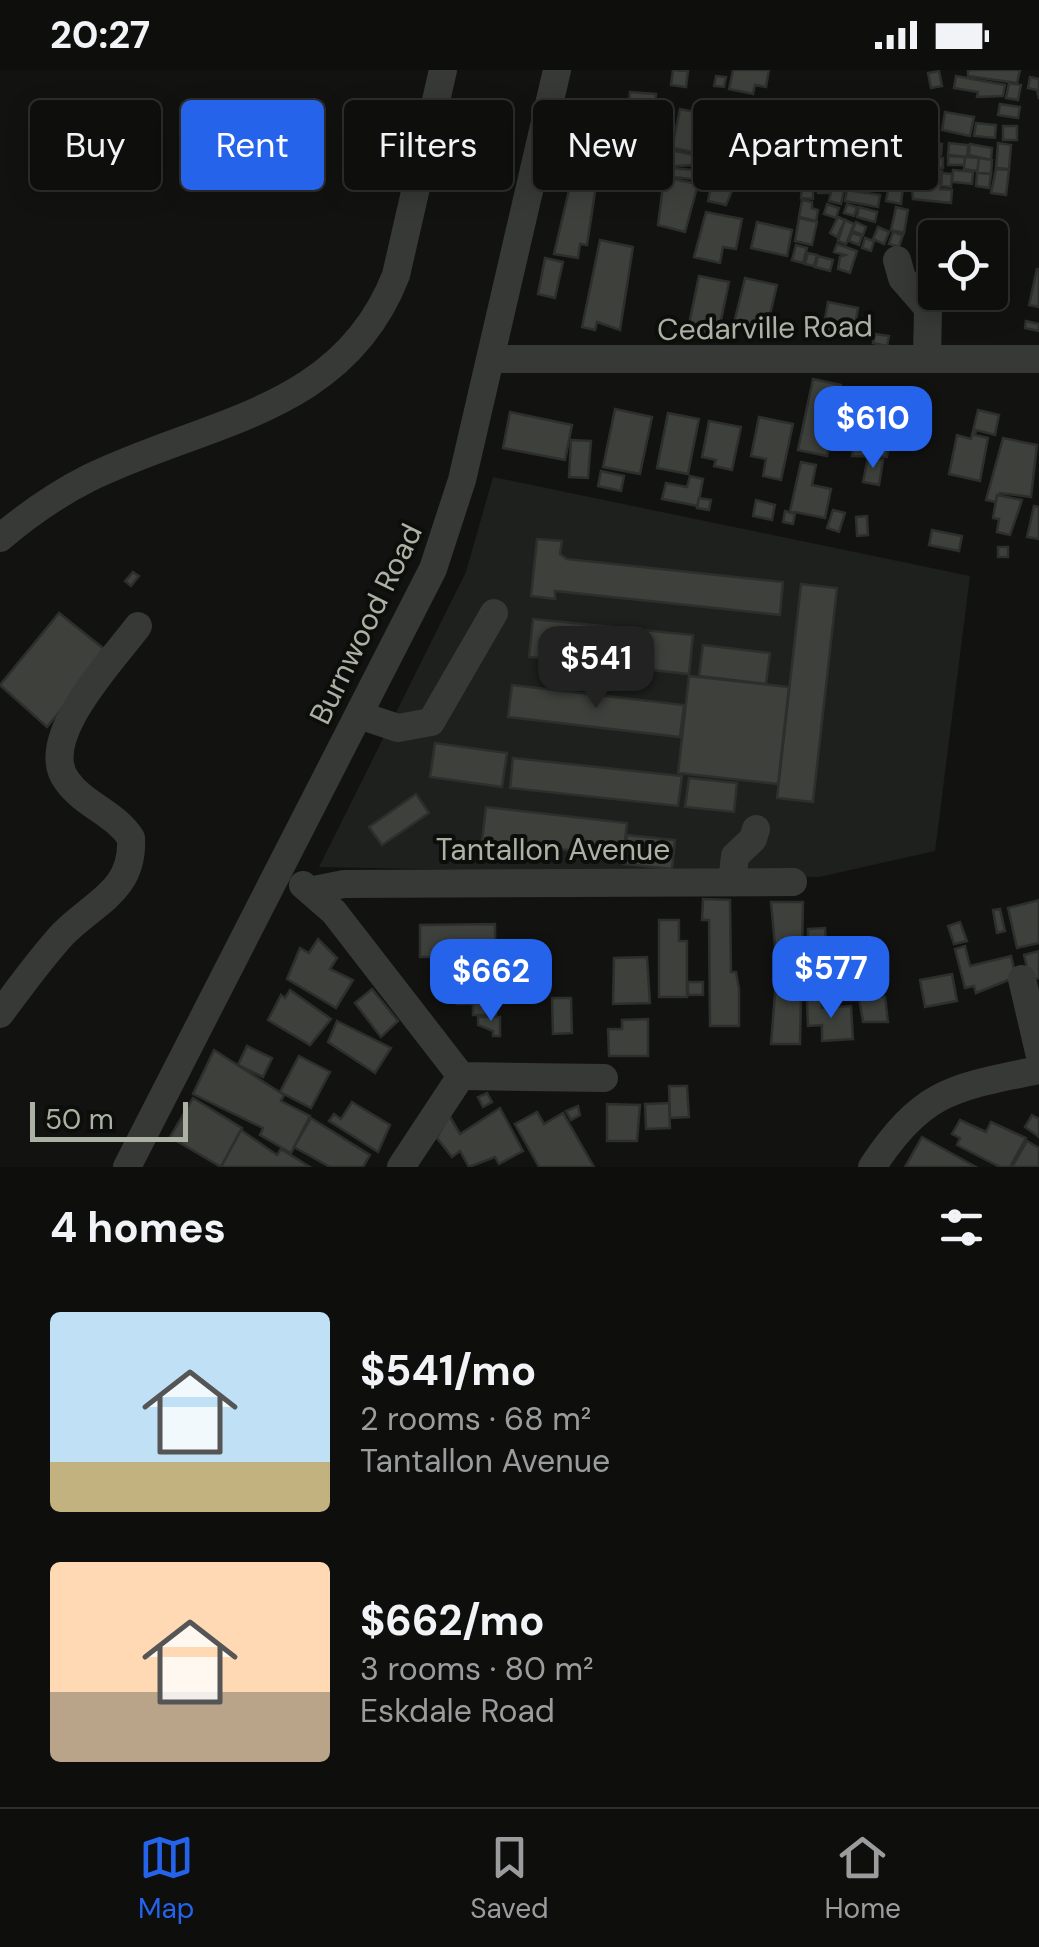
<!DOCTYPE html>
<html lang="en">
<head>
<meta charset="utf-8">
<style>
	body { margin:0; font-family:"DM Sans",sans-serif; background:#1c1c1b; color:#f1f3f6; height:100vh; display:flex; flex-direction:column; font-size:38px; white-space:nowrap }
	* { box-sizing:border-box; margin:0 }
	p { font-size:32px; color:#9b9c9d }
	.icon { flex:none; width:55px; height:55px; fill:none; stroke:currentColor; stroke-width:2; stroke-linecap:round; stroke-linejoin:round }
	.map { position:relative; height:1097px; overflow:hidden }
	.sheet { display:flex; flex-direction:column; background:#0e0e0d; flex:1 }
	.sheet>* { flex:none }
	.top-card { position:absolute; left:30px; top:30px; width:980px; height:90px; display:flex; gap:20px }
	.controls { position:absolute; left:918px; top:150px; display:grid; gap:20px }
	.controls a { display:grid; place-items:center; width:90px; height:90px; border-radius:10px; background:#0e0e0d; box-shadow:0 5px 25px #0003,0 0 0 2px #2e2e2e; font-size:50px }
	.scale { position:absolute; left:30px; bottom:25px; width:158px; box-sizing:border-box; padding-left:10px; border:5px solid #abb2a4; border-top:0; font-size:28px; line-height:35px; white-space:nowrap; color:#abb2a4; -webkit-text-stroke:8px #0d0e0c; paint-order:stroke }
	.price { position:absolute; translate:-50% -85px; padding:0 22px; border-radius:20px; background:#2563eb; color:#fff; font-size:32px; line-height:65px; filter:drop-shadow(0 2px 5px #0008) }
	.price::after { content:''; position:absolute; left:50%; top:60px; width:30px; height:22px; margin-left:-15px; background:inherit; clip-path:polygon(0 0,100% 0,50% 100%) }
	.price.on { background:#222; color:#fff }
	ul { padding:0; list-style:none }
	li { display:flex; align-items:center; gap:30px; height:250px; padding:0 50px }
	li span { display:grid; place-items:center; flex:none; width:280px; height:200px; border-radius:10px; color:#555 }
	li>.icon { margin-inline-start:auto }
	span .icon { width:120px; height:120px; fill:#fffc; stroke-width:1 }
	li b { font-size:42px }
	h2 { display:flex; justify-content:space-between; align-items:center; height:120px; padding:0 50px; font-size:42px }
	.tag { padding:0 35px; border-radius:10px; background:#0e0e0d; box-shadow:0 5px 25px #0003,0 0 0 2px #2e2e2e; font-size:35px; line-height:90px }
	.tag.on { background:#2563eb; color:#fff }
	.status { display:flex; justify-content:space-between; align-items:center; height:70px; padding:0 50px; background:#0e0e0d; direction:ltr }
	.status svg { height:28px; fill:currentColor }
	.menu { display:flex; justify-content:space-around; align-items:center; height:140px; border-top:2px solid #2e2e2e; background:#0e0e0d; font-size:28px; color:#9b9c9d }
	.menu a { display:grid; justify-items:center; gap:5px }
	.menu .on { color:#2563eb }
	.map>svg:first-child { display:block }
	.built { fill:#1e201d }
	.building { fill:#3d403b; stroke:#2c2f2b; stroke-width:2.5 }
	.lines { fill:none; stroke-linecap:round; stroke-linejoin:round }
	.minor { stroke:#363935; stroke-width:28 }
	.labels { text-anchor:middle; stroke-width:8; stroke-linejoin:round; paint-order:stroke }
	.street-label { font-size:30px; fill:#abb2a4; stroke:#0d0e0c }
</style>
</head>
<body>
<div class="status"><b>20:27</b><svg viewBox="0 0 49 12"><path d="M0 12V9h3v3zM5 12V6h3v6zM10 12V3h3v9zM15 12V0h3v12zM26 1h20v11H26zM47 4h2v5h-2z"/></svg></div>
<div class="map">
<svg width="1039" height="1097" viewBox="0 0 1039 1097">
	<rect width="100%" height="100%" fill="#121311"/>
	<!-- built -->
	<polygon class="built" points="493,407 970,506 935,781 819,807 319,797 466,502"/>
	<!-- building -->
	<g class="building">
		<polygon points="673,0 688,1 686,17 671,15"/>
		<polygon points="733,0 769,0 766,17 755,15 753,24 729,19"/>
		<polygon points="968,0 1020,0 1017,13 968,6"/>
		<polygon points="939,1 942,16 931,18 928,3"/>
		<polygon points="716,6 726,7 724,17 714,16"/>
		<polygon points="956,6 1005,15 1003,26 977,27 978,22 954,18"/>
		<polygon points="1030,7 1039,9 1039,29 1037,20 1028,18"/>
		<polygon points="1009,13 1021,15 1018,30 1006,28"/>
		<polygon points="630,22 656,24 653,56 627,53"/>
		<polygon points="761,31 772,33 764,71 724,64 728,40 759,45"/>
		<polygon points="1000,34 1020,37 1018,48 998,45"/>
		<polygon points="680,39 720,47 712,86 672,78"/>
		<polygon points="945,42 974,47 970,66 942,60"/>
		<polygon points="976,53 996,55 995,68 974,66"/>
		<rect x="1003" y="56" width="14" height="14"/>
		<polygon points="718,64 736,69 734,76 760,83 757,97 710,96"/>
		<polygon points="620,65 636,67 634,96 617,95"/>
		<polygon points="924,73 942,74 941,85 923,84"/>
		<polygon points="949,73 968,75 967,87 948,85"/>
		<polygon points="998,73 1011,75 1009,99 996,98"/>
		<polygon points="970,74 992,78 991,90 969,85"/>
		<polygon points="667,79 694,85 693,95 663,97"/>
		<polygon points="819,81 833,83 831,103 816,102"/>
		<polygon points="650,83 661,85 659,98 648,96"/>
		<polygon points="948,86 965,87 964,95 948,95"/>
		<polygon points="965,87 979,88 978,101 964,99"/>
		<polygon points="916,88 929,88 928,98 915,96"/>
		<rect x="933" y="88" width="10" height="10"/>
		<polygon points="979,88 992,90 991,104 977,103"/>
		<polygon points="847,91 847,105 835,105 835,92"/>
		<polygon points="847,91 858,91 859,104 847,105"/>
		<polygon points="912,91 913,104 902,105 901,92"/>
		<polygon points="869,92 869,104 859,104 858,93"/>
		<polygon points="915,96 942,101 941,112 914,107"/>
		<polygon points="673,98 693,100 692,109 672,107"/>
		<polygon points="707,99 707,109 695,110 695,100"/>
		<polygon points="996,99 1009,100 1006,125 991,123"/>
		<polygon points="953,100 973,102 972,114 952,112"/>
		<polygon points="942,103 952,104 951,117 941,116"/>
		<polygon points="977,103 991,104 989,118 976,116"/>
		<polygon points="803,104 817,104 816,117 803,117"/>
		<polygon points="832,105 846,107 845,117 831,116"/>
		<polygon points="713,106 736,111 726,135 708,131"/>
		<rect x="818" y="106" width="13" height="17"/>
		<polygon points="664,107 698,114 685,162 658,155"/>
		<polygon points="846,107 869,109 868,120 845,118"/>
		<polygon points="911,107 941,113 940,119 952,120 951,133 913,129"/>
		<polygon points="582,113 596,116 587,175 580,174 578,188 554,184 570,116 581,119"/>
		<polygon points="889,115 903,119 901,134 886,131"/>
		<polygon points="802,117 813,118 813,129 801,128"/>
		<polygon points="832,118 844,120 841,134 829,131"/>
		<polygon points="847,120 880,125 878,137 845,131"/>
		<polygon points="802,130 812,132 812,138 818,140 816,151 799,147"/>
		<polygon points="827,134 839,138 836,148 824,144"/>
		<polygon points="847,134 857,137 854,146 844,143"/>
		<polygon points="859,137 877,142 875,152 857,147"/>
		<polygon points="896,137 908,140 904,163 891,160"/>
		<polygon points="706,142 742,149 736,179 723,177 720,193 694,187"/>
		<polygon points="838,147 845,150 837,167 830,163"/>
		<polygon points="799,148 817,152 812,175 795,171"/>
		<polygon points="845,150 854,154 846,174 838,171"/>
		<polygon points="757,152 792,160 787,186 751,178"/>
		<polygon points="856,152 866,157 863,165 852,161"/>
		<polygon points="878,157 889,162 884,174 873,169"/>
		<polygon points="893,162 903,165 899,177 889,174"/>
		<polygon points="852,163 862,166 859,175 849,171"/>
		<polygon points="865,168 874,171 871,181 862,178"/>
		<polygon points="600,170 633,177 620,260 597,252 595,260 582,257"/>
		<polygon points="837,174 857,181 850,203 838,199 840,187 845,185 834,182"/>
		<polygon points="796,175 807,178 803,193 792,190"/>
		<polygon points="808,183 817,185 814,196 805,194"/>
		<polygon points="818,186 833,190 830,201 815,197"/>
		<polygon points="545,188 563,192 555,228 538,224"/>
		<polygon points="1037,199 1039,199 1039,237 1029,235"/>
		<polygon points="699,206 729,212 718,265 688,259"/>
		<polygon points="745,208 777,215 766,262 734,253"/>
		<polygon points="828,232 858,238 853,266 823,260"/>
		<polygon points="1026,251 1039,254 1039,261 1025,258"/>
		<polygon points="875,264 889,266 887,276 873,273"/>
		<polygon points="813,309 841,315 827,386 798,380"/>
		<polygon points="872,329 894,338 887,387 852,386 861,332 871,334"/>
		<polygon points="615,339 652,347 640,404 603,397"/>
		<polygon points="978,340 999,345 995,365 976,360 975,365 988,368 980,411 949,404 957,365 971,369"/>
		<polygon points="510,342 572,355 565,390 503,378"/>
		<polygon points="668,343 699,349 688,404 657,398"/>
		<polygon points="759,347 793,354 781,410 763,406 766,389 751,386"/>
		<polygon points="709,351 741,357 732,400 714,396 716,390 702,387"/>
		<polygon points="1003,368 1037,375 1031,427 1000,423 996,432 986,430"/>
		<polygon points="571,370 591,371 588,408 569,407"/>
		<polygon points="868,387 883,390 879,415 863,412"/>
		<polygon points="801,392 816,395 812,415 831,419 825,448 790,441"/>
		<polygon points="601,401 624,406 621,421 598,416"/>
		<polygon points="690,406 703,409 698,436 662,429 666,413 687,417"/>
		<polygon points="997,425 1022,430 1010,465 997,462 999,449 993,448"/>
		<polygon points="699,428 711,430 709,440 697,438"/>
		<polygon points="756,430 775,435 772,450 753,446"/>
		<polygon points="1034,436 1039,437 1039,469 1027,467"/>
		<polygon points="833,440 845,443 839,462 827,458"/>
		<polygon points="785,441 795,444 793,454 783,452"/>
		<polygon points="867,446 868,465 857,466 856,447"/>
		<polygon points="932,460 962,466 959,481 929,475"/>
		<polygon points="537,469 562,471 560,484 567,489 783,512 780,545 555,521 555,529 531,526"/>
		<rect x="998" y="477" width="10" height="10"/>
		<polygon points="133,502 139,506 131,516 125,511"/>
		<polygon points="801,514 837,518 813,732 777,728"/>
		<polygon points="59,543 108,582 47,657 0,615"/>
		<polygon points="533,549 693,565 689,604 529,587"/>
		<polygon points="703,575 770,583 766,614 699,606"/>
		<polygon points="689,606 789,617 778,714 678,703"/>
		<polygon points="512,615 684,635 680,667 508,647"/>
		<polygon points="435,673 507,683 502,717 430,707"/>
		<polygon points="513,688 682,706 678,736 510,718"/>
		<polygon points="689,708 737,713 734,742 685,737"/>
		<polygon points="416,724 429,743 382,775 369,757"/>
		<polygon points="486,737 627,753 623,786 482,771"/>
		<polygon points="627,765 675,770 672,799 624,794"/>
		<polygon points="703,829 730,830 731,902 736,902 739,919 739,956 710,956 709,850 702,850"/>
		<polygon points="1039,830 1039,873 1017,878 1008,838"/>
		<polygon points="771,832 803,832 800,974 771,974 777,898"/>
		<polygon points="1000,839 1005,861 997,863 993,840"/>
		<polygon points="659,850 679,850 679,871 687,871 687,927 659,927"/>
		<polygon points="960,852 967,871 954,874 948,856"/>
		<polygon points="495,854 496,945 473,945 473,934 457,934 458,887 420,887 420,855"/>
		<polygon points="825,858 826,872 808,873 808,859"/>
		<polygon points="318,869 337,888 330,899 353,910 336,938 287,909 300,878 309,883"/>
		<polygon points="965,876 970,896 1011,886 1016,907 976,923 974,916 965,918 955,879"/>
		<polygon points="1039,881 1039,908 1030,910 1024,885"/>
		<polygon points="647,887 650,933 613,934 614,888"/>
		<polygon points="952,904 957,931 925,937 920,910"/>
		<rect x="688" y="912" width="15" height="13"/>
		<polygon points="372,919 398,951 381,967 355,933"/>
		<polygon points="290,920 331,949 310,975 268,950 281,925 285,928"/>
		<polygon points="872,926 885,927 888,952 863,952 859,928"/>
		<polygon points="552,928 571,928 572,963 553,964"/>
		<polygon points="821,929 822,938 851,936 853,969 822,971 822,955 808,956 807,930"/>
		<polygon points="478,947 500,947 500,966 493,966 493,961 478,955"/>
		<polygon points="648,949 648,986 609,986 608,959 622,959 622,950"/>
		<polygon points="337,951 391,978 375,1003 328,972"/>
		<polygon points="247,976 272,988 263,1007 238,995"/>
		<polygon points="214,980 284,1025 281,1031 310,1046 291,1083 260,1065 263,1058 193,1024"/>
		<polygon points="299,986 330,1002 311,1038 280,1022"/>
		<polygon points="669,1016 687,1016 689,1047 670,1048"/>
		<polygon points="487,1023 492,1032 483,1037 478,1027"/>
		<polygon points="193,1028 242,1058 221,1097 170,1067"/>
		<polygon points="352,1032 390,1055 378,1082 329,1051 334,1044 341,1049"/>
		<polygon points="669,1033 670,1058 646,1059 645,1034"/>
		<polygon points="607,1034 640,1035 637,1071 607,1071"/>
		<polygon points="578,1036 580,1045 571,1050 566,1041"/>
		<polygon points="500,1038 523,1081 499,1094 495,1087 469,1097 460,1081 452,1087 437,1068 449,1045 460,1064"/>
		<polygon points="537,1042 544,1054 563,1043 594,1097 539,1097 515,1054"/>
		<polygon points="1032,1045 1039,1049 1039,1067 1025,1057"/>
		<polygon points="311,1048 370,1085 363,1097 330,1097 294,1077"/>
		<polygon points="960,1050 986,1062 991,1052 1026,1068 1010,1097 1000,1097 957,1075 960,1068 952,1064"/>
		<polygon points="241,1060 277,1085 281,1079 310,1097 221,1097"/>
		<polygon points="922,1067 976,1097 905,1097"/>
		<polygon points="1027,1071 1039,1078 1039,1097 1012,1097"/>
	</g>
	<g class="lines">
		<!-- minor -->
		<g class="minor">
			<polyline points="897,190 902,208 928,238 927,288"/>
			<polyline points="492,289 1039,289"/>
			<path d="M 0,468 C 26,446 59,423 89,408 C 205,351 343,343 396,205 L 443,0"/>
			<polyline points="359,645 398,658 431,652 494,543"/>
			<polyline points="732,812 735,786 753,769 756,759"/>
			<polyline points="303,815 334,842 461,1006 604,1008"/>
			<polyline points="314,820 344,814 793,812"/>
			<polyline points="1022,909 1039,982"/>
			<path d="M 0,944 C 20,917 40,889 63,864 C 94,832 134,821 131,768 C 115,743 84,735 67,711 C 35,669 114,589 138,556"/>
			<polyline points="127,1097 433,499 462,410 557,0"/>
			<polyline points="401,1097 461,1006"/>
			<path d="M 872,1097 C 924,1020 951,1018 1039,1000"/>
		</g>
	</g>
	<g class="labels">
		<!-- street labels -->
		<g class="street-label">
			<text transform="translate(765 258) rotate(-1)" y="10">Cedarville Road</text>
			<text transform="translate(366 554) rotate(-64)" y="10">Burnwood Road</text>
			<text x="553" y="790">Tantallon Avenue</text>
		</g>
	</g>
</svg>
<div class="controls">
<a><svg class="icon" aria-label="locate" viewBox="0 0 24 24"><circle cx="12" cy="12" r="6"/><path d="M12 2v4M12 18v4M2 12h4M18 12h4"/></svg></a>
</div>
<div class="scale">50 m</div>
<b class="price" style="left:873px;top:401px">$610</b>
<b class="price on" style="left:596px;top:641px">$541</b>
<b class="price" style="left:831px;top:951px">$577</b>
<b class="price" style="left:491px;top:954px">$662</b>
<div class="top-card">
<a class="tag">Buy</a>
<a class="tag on">Rent</a>
<a class="tag">Filters</a>
<a class="tag">New</a>
<a class="tag">Apartment</a>
</div>
</div>
<section class="sheet">
<h2>4 homes<svg class="icon" aria-label="filters" viewBox="0 0 24 24"><path d="M4 7h16M4 17h16"/><circle cx="9" cy="7" r="2"/><circle cx="15" cy="17" r="2"/></svg></h2>
<ul>
<li><span style="background:linear-gradient(#bfe0f5 75%,#c2b280 0)"><svg class="icon" aria-label="home" viewBox="0 0 24 24"><path d="M3 11l9-7 9 7M6 9v11h12V9"/></svg></span><div><b>$541/mo</b><p>2 rooms · 68 m²</p><p>Tantallon Avenue</p></div></li>
<li><span style="background:linear-gradient(#ffd9b3 65%,#b9a48a 0)"><svg class="icon" aria-label="home" viewBox="0 0 24 24"><path d="M3 11l9-7 9 7M6 9v11h12V9"/></svg></span><div><b>$662/mo</b><p>3 rooms · 80 m²</p><p>Eskdale Road</p></div></li>
</ul>
</section>
<nav class="menu">
<a class="on"><svg class="icon" aria-label="map" viewBox="0 0 24 24"><path d="M3 6l6-2 6 2 6-2v14l-6 2-6-2-6 2zM9 4v14M15 6v14"/></svg>Map</a>
<a><svg class="icon" aria-label="saved" viewBox="0 0 24 24"><path d="M7 4h10v16l-5-4-5 4z"/></svg>Saved</a>
<a><svg class="icon" aria-label="home" viewBox="0 0 24 24"><path d="M3 11l9-7 9 7M6 9v11h12V9"/></svg>Home</a>
</nav>
</body>
</html>
